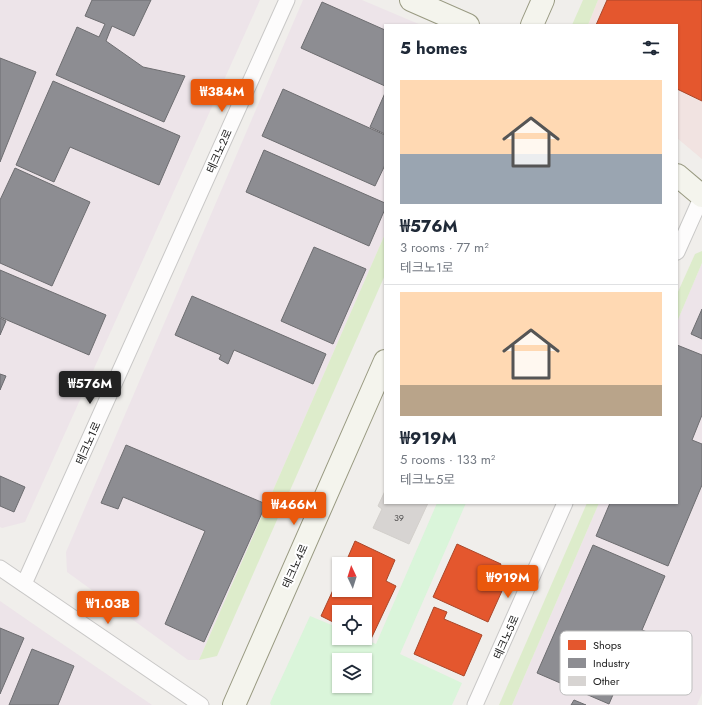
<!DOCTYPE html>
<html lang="en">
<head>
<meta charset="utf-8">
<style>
	body { margin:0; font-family:Jost,"Noto Sans KR",sans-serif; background:#f6f6f7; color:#1f2937; height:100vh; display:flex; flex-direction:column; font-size:15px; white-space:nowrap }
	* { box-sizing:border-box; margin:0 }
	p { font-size:13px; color:#747a83 }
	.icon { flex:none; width:22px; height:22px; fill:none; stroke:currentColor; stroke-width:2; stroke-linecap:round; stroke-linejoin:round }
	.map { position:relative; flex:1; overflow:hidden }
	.details { position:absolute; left:384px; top:24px; width:294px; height:480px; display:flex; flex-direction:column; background:#fff; border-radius:0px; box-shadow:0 1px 3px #0004 }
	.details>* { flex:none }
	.needle { width:26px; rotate:356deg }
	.fabs { position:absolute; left:332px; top:557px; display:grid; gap:8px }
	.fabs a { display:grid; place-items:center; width:40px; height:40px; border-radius:0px; background:#fff; box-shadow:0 1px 3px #0004; font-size:20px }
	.price { position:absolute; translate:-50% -34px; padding:0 9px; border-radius:4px; background:#ea580c; color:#fff; font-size:13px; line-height:26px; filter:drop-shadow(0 1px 2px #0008) }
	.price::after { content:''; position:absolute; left:50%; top:24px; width:12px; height:9px; margin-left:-6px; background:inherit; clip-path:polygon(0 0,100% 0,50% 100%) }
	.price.selected { background:#222; color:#fff }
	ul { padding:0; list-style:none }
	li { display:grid; align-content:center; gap:8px; height:212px; padding:0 16px }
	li+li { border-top:1px solid #e0e1e3 }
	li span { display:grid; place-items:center; height:124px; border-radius:0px; color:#555 }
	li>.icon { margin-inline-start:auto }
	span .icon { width:72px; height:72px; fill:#fffc; stroke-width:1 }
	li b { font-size:17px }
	h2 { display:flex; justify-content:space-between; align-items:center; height:48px; padding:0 16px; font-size:17px }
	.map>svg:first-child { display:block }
	.commercial { fill:#f1e3e1 }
	.industrial { fill:#ede4e9 }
	.grass { fill:#ddeccb }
	.park { fill:#daf5da; fill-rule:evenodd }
	.shops { fill:#e4572e; stroke:#aa472a }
	.industry { fill:#8d8d92; stroke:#6d6d70 }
	.building { fill:#d7d4d2; stroke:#d3d0cc }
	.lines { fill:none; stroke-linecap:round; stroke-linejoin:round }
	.minor-casing { stroke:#c9c8c7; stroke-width:17 }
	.secondary-casing { stroke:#999a82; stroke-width:24 }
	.minor { stroke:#fdfcfc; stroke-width:15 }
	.secondary { stroke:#f4f4ed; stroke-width:22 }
	.labels { text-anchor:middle; stroke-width:4; stroke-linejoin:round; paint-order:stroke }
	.number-label { font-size:9px; fill:#4f4e4e }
	.street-label { font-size:11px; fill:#222; stroke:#fff }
	.key { fill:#fff; stroke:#bdbdbd; stroke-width:1 }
	.key-label { font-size:11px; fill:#222 }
</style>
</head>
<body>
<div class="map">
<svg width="702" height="705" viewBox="0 0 702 705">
	<rect width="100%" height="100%" fill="#f0eeeb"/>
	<!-- commercial -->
	<polygon class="commercial" points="598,0 702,0 702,159 677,138 677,25 588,25"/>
	<!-- industrial -->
	<g class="industrial">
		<polygon points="0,0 260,0 25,522 2,528 0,527"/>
		<polygon points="303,0 362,0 421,25 385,25 385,234 199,660 188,660 67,572 66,552"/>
		<polygon points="702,263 702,693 697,705 512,705 599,503 677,503 677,322"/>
		<polygon points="0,601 39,628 152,705 0,705"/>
	</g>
	<!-- grass -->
	<g class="grass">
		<polygon points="583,0 598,0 588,25 572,25"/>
		<polygon points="385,234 385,275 217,656 199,660"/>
		<polygon points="702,251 702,263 677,322 677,294 695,254"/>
		<polygon points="587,503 599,503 512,705 499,705"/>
	</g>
	<!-- park -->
	<path class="park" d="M 437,503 L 466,503 L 400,654 L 462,683 L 452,705 L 271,705 L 270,703 L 310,616 L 339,628 L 339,638 L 361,638 L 376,644 ZM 339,660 L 365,660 L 365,686 L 339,686 Z"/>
	<!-- shops -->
	<g class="shops">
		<polygon points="607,0 702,0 702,101 677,89 677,25 596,25"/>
		<polygon points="355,541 395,560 386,581 396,586 371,639 365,636 365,612 339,612 339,625 321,616 339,577 339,590 365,590 365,564 345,564"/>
		<polygon points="457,544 501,564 495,577 506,582 488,622 433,597"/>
		<polygon points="434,607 447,612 444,619 482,635 464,676 414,654"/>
	</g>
	<!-- industry -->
	<g class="industry">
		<polygon points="92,0 151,0 134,36 112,26 106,41 143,67 185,76 164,122 56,75 77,27 99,37 105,24 85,16"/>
		<polygon points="322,2 385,30 385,86 301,48"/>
		<polygon points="0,58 36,72 0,162"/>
		<polygon points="53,81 180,136 159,185 70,147 54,182 16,165"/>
		<polygon points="283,89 385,135 385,165 375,186 262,136"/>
		<polygon points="385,93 385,134 370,127"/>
		<polygon points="264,150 385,203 385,209 369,246 246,192"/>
		<polygon points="15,168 90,202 52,286 0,263 0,200"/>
		<polygon points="314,247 366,269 333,344 281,321"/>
		<polygon points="0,270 106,315 89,355 0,317"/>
		<polygon points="192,296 326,354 313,384 234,350 228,364 219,359 221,355 175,335"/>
		<polygon points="702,309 702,339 691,334"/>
		<polygon points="0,318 6,321 0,335"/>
		<polygon points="677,345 702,355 702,415 692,440 702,444 702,485 668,566 596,536 610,503 677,503"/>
		<polygon points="0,374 6,376 0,390"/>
		<polygon points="126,445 266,504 204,642 165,624 205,531 123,497 118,509 101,503"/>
		<polygon points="0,476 25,487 14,512 0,506"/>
		<polygon points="593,545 665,576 642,630 647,632 640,649 634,646 609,704 537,673"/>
		<polygon points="0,628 24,638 0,694"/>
		<polygon points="32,649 74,666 58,705 9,705"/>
		<polygon points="574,700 586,705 571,705"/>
	</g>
	<!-- building -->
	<polygon class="building" points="385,491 385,503 428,503 409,544 373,528 382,509 378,506"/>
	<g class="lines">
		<defs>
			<g id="minor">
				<polyline points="677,252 702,196"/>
				<polyline points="0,568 201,705"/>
				<polyline points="24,584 287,0"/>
				<polyline points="475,705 565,503"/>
			</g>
			<g id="secondary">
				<polyline points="411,0 468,25"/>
				<polyline points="532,25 543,0"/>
				<polyline points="677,175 702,196"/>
				<polyline points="234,705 385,361"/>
			</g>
		</defs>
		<!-- minor casing -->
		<use href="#minor" class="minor-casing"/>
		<!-- secondary casing -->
		<use href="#secondary" class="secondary-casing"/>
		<!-- minor -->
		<use href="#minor" class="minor"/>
		<!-- secondary -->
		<use href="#secondary" class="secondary"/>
	</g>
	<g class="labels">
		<!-- number labels -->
		<g class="number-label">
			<text x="399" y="521">39</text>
		</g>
		<!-- street labels -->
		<g class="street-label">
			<text transform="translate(219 151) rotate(-66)" y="4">테크노2로</text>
			<text transform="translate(88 443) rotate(-66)" y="4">테크노1로</text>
			<text transform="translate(295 566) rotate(-66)" y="4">테크노4로</text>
			<text transform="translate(506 637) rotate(-66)" y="4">테크노5로</text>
		</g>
	</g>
	<!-- legend -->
	<rect x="560" y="631" width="132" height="64" rx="6" class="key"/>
	<rect x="568" y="640" width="18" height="10" fill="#e4572e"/>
	<rect x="568" y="658" width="18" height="10" fill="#8d8d92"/>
	<rect x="568" y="676" width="18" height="10" fill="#d7d4d2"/>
	<g class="key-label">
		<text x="593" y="649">Shops</text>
		<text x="593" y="667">Industry</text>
		<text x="593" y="685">Other</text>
	</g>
</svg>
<div class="fabs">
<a><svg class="needle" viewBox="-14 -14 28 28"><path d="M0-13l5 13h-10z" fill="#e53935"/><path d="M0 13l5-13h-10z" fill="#747a83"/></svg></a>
<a><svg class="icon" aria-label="locate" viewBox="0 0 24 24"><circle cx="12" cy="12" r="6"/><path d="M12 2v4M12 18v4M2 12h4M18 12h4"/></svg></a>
<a><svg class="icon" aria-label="layers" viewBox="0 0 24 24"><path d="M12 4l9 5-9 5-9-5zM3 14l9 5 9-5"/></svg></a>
</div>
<b class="price" style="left:222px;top:113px">₩384M</b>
<b class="price selected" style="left:90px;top:405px">₩576M</b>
<b class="price" style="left:294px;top:526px">₩466M</b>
<b class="price" style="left:508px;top:599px">₩919M</b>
<b class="price" style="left:108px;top:625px">₩1.03B</b>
<section class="details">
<h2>5 homes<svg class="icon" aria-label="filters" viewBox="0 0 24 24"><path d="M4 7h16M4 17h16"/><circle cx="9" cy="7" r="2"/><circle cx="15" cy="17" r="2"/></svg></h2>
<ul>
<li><span style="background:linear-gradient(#ffd9b3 60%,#9aa5b1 0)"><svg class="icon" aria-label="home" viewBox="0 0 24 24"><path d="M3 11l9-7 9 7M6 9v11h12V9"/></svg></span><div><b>₩576M</b><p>3 rooms · 77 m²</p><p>테크노1로</p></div></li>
<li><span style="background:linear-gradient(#ffd9b3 75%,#b9a48a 0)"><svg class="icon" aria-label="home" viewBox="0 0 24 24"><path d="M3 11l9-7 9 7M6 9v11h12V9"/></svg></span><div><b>₩919M</b><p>5 rooms · 133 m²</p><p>테크노5로</p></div></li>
</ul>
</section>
</div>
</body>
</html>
